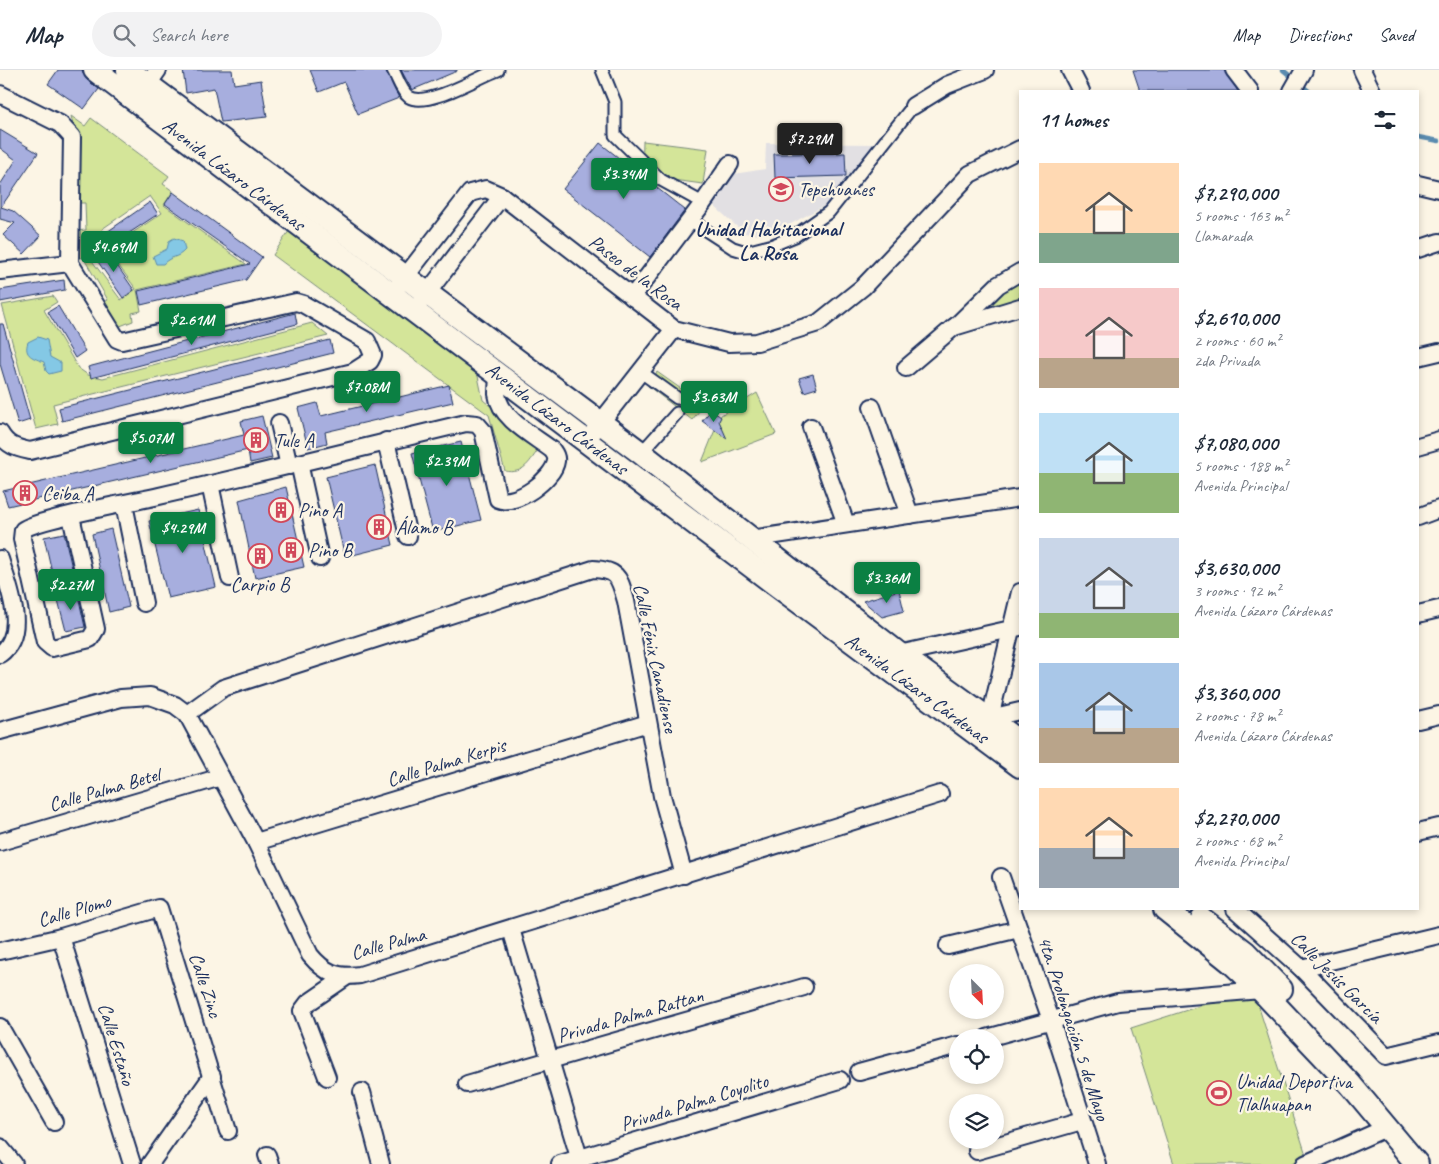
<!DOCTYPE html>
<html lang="en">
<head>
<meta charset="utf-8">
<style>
	body { margin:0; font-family:Caveat,sans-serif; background:#f2f2f3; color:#1f2937; height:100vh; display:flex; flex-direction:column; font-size:19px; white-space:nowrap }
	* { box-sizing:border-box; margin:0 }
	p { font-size:16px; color:#747a83 }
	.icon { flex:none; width:28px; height:28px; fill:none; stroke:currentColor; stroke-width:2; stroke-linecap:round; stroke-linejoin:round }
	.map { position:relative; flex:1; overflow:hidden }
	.side { position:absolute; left:1019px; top:20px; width:400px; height:820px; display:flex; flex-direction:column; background:#fff; border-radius:0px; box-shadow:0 2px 8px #0003 }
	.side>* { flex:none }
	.needle { width:32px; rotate:156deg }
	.fabs { position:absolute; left:949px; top:894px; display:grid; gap:10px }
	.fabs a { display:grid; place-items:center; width:55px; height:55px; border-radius:50%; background:#fff; box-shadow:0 2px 8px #0003; font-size:25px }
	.price { position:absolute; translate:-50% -42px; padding:0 11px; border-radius:5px; background:#0b8043; color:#fff; font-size:16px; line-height:32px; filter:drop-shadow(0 1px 2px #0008) }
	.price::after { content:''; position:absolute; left:50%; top:30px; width:15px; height:11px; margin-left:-8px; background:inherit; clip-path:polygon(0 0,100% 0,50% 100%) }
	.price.current { background:#222; color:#fff }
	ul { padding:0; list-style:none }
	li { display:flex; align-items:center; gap:15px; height:125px; padding:0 20px }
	li span { display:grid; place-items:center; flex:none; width:140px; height:100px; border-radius:0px; color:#555 }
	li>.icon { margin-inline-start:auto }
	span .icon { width:60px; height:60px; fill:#fffc; stroke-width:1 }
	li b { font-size:21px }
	h2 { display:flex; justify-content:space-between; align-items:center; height:60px; padding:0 20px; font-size:21px }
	header { display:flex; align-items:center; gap:30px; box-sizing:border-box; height:70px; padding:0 25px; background:#fff; border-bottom:1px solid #e0e1e3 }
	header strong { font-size:24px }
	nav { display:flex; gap:28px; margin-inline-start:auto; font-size:18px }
	.search { width:350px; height:45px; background:#f2f2f3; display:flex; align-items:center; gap:12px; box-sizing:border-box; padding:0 18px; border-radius:28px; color:#747a83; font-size:19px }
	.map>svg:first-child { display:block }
	.built { fill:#e2e0e3 }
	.green { fill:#d4e599; stroke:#788a7c; fill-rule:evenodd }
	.water { fill:#84c8e5; stroke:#5a8baf }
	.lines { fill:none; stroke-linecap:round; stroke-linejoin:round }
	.stream { stroke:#5a8baf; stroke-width:4.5 }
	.building { fill:#a7aede; stroke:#1b2f5e }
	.pedestrian-casing { stroke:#1b2f5e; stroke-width:15 }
	.minor-casing { stroke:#1b2f5e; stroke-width:20 }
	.secondary-casing { stroke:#1b2f5e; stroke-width:26 }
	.pedestrian { stroke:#fcf5e5; stroke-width:11 }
	.minor { stroke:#fcf5e5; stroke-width:16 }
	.secondary { stroke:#fcf5e5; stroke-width:22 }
	.labels { text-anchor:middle; stroke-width:4.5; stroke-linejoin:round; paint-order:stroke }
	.street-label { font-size:20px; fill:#1b2f5e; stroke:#fcf5e5 }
	.poi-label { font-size:20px; fill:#1b2f5e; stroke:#fcf5e5; text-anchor:start }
	.neighbourhood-label { font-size:21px; font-weight:bold; fill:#1b2f5e; stroke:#fcf5e5 }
</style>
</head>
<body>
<header>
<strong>Map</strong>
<div class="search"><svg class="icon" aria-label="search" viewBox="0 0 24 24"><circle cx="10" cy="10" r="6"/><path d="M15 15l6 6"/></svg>Search here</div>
<nav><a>Map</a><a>Directions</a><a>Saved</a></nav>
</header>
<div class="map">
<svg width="1439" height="1094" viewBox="0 0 1439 1094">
	<rect width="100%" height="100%" fill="#fcf5e5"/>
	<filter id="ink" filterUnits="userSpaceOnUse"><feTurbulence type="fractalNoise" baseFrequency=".02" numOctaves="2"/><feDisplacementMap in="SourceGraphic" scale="10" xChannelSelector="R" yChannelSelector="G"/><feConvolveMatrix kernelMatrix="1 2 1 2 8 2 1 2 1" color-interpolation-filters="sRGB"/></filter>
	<g filter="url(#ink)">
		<!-- built -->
		<polygon class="built" points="766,73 875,74 827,134 780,160 759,165 744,163 712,134 734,104 765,99"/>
		<!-- green -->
		<g class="green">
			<path d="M 71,46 L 85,56 L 91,48 L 169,106 L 163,114 L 173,121 L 164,135 L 246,194 L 137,220 L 141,241 L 132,243 L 133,251 L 115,258 L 100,235 L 108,230 L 83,187 L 75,191 L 75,161 L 86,160 L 85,133 L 75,133 L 74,59 ZM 150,126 L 162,143 L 113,176 L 102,159 ZM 105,177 L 136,219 L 121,230 L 90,188 Z"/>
			<polygon points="643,71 708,79 703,114 642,106"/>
			<path d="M 293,155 L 475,292 L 483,330 L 540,377 C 530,391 524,405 505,401 L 489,345 L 273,185 Z"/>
			<polygon points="1020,207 1020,229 977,243"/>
			<polygon points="53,226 57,232 44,240 78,298 88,305 103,308 312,253 328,266 53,334 58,354 36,359 2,235"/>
			<polygon points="657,302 704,335 692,350 648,316"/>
			<polygon points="757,323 776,364 702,392 721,345"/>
			<polygon points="1253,919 1307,1088 1289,1094 1174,1094 1131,958"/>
		</g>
		<!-- water -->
		<g class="water">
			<path d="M 174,168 L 183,171 L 185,180 C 177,189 172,185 163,194 L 156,194 L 153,186 L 167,179 L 169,171 Z"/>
			<path d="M 38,267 L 47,270 L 50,287 L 61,293 L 61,301 L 49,304 L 46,301 L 44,292 C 34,288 23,286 28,272 Z"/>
		</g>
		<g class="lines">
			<!-- stream -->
			<g class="stream">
				<polyline points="1283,0 1294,9"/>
				<polyline points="1300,14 1309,21"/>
				<polyline points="1418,67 1439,71"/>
			</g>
		</g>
		<!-- building -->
		<g class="building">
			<polygon points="58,0 82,0 87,10 99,19 84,39 48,14"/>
			<polygon points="183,0 232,0 234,14 261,10 267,47 221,52 214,18 186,23"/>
			<polygon points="310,0 386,0 399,28 358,44 344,12 319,22"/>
			<polygon points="401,0 457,0 457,1 412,20"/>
			<polygon points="1133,0 1224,0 1238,21 1140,21"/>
			<polygon points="0,60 38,83 1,137 13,141 41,166 24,184 3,165 15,153 0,149 0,115 16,90 0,78"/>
			<polygon points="600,73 685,140 650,187 563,119"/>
			<polygon points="845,83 846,106 775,108 774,84"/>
			<polygon points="173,122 262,187 246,210 141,235 138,221 250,194 165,134"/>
			<polygon points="150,132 158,144 114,173 107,162"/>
			<polygon points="105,178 134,220 123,228 94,186"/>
			<polygon points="64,210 65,220 0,232 0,220"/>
			<polygon points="58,236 85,281 75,288 48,242"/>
			<polygon points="295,243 297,254 91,308 88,297"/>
			<polygon points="0,254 3,254 30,350 18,354 0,294"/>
			<polygon points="330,270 333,283 62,351 59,338"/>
			<polygon points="813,304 817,318 804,322 799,308"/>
			<polygon points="449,315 453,332 325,362 327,373 308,378 298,338 317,333 321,346"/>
			<polygon points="711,340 721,347 719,351 727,369 702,351"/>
			<polygon points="262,346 272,388 250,393 248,380 8,436 3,421 244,365 241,351"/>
			<polygon points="461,372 481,450 433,462 412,383"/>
			<polygon points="375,395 393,475 345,487 326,407"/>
			<polygon points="286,417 304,497 255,508 239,430"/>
			<polygon points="198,440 216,517 168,528 149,451"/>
			<polygon points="111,459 129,537 109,542 92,464"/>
			<polygon points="64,463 74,507 54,511 44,467"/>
			<polygon points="899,520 904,541 882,547 863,531"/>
			<polygon points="77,521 85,557 66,561 57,526"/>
		</g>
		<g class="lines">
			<defs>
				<g id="pedestrian">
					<path d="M 393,0 C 398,9 401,21 409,27 C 428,38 478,7 498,0"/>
					<polyline points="602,0 615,32 615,65 661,110 703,133"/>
					<polyline points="690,150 733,178 746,182 773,175 795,166 829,142 913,36"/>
					<polyline points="641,302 677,328"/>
					<polyline points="641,383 677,343"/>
					<polyline points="33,523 85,512"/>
				</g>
				<g id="minor">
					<polyline points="1070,0 1081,21"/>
					<polyline points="1234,0 1250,21"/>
					<polyline points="1362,0 1372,21"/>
					<polyline points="148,14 158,0"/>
					<polyline points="1292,21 1304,0"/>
					<path d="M 0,24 L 60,54 L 72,67 L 70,193 L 117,269 L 122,271 L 296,232 L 303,234 L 367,271 L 373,285 L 370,291 L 353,302 L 30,381 C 17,378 7,376 0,363"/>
					<polyline points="913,36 947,15 985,0"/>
					<polyline points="1418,114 1439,119"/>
					<polyline points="1418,179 1439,172"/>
					<polyline points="0,201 70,193"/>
					<polyline points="399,215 470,123 486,119 502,126 674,259 729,273 757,272 818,253 863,217 970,104 1020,79"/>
					<polyline points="632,227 703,133 730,94"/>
					<polyline points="421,231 502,126"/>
					<polyline points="957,255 998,215 1020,202"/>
					<polyline points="1418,287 1439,282"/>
					<polyline points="906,298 954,257 1020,237"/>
					<polyline points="872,337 910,445"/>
					<polyline points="279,353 289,396"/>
					<polyline points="811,357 846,454"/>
					<polyline points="587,370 674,259"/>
					<polyline points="386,371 408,466"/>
					<polyline points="1418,376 1439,370"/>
					<polyline points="299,393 320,488"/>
					<polyline points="210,414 230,508"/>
					<polyline points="124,434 144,533"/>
					<path d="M 71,446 L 96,559 L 90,569 L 52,578 L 45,572 L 22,469 L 23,460 C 34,450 137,431 159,426 C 262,403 364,377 466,353 L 477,354 L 483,361 L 498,429 C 516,437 554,408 556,391 C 557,386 554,383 552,380 C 534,366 500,349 497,324 C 497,317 498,310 498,304"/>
					<polyline points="1418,447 1439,439"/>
					<polyline points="751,469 1020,428"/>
					<path d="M 0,489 C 8,516 29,563 0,584"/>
					<polyline points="1418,544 1439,539"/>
					<polyline points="899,584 1020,557"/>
					<path d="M 187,644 L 223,618 L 593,499 C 619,500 619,508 626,531 L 662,726 L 684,805"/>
					<polyline points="990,648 1020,522"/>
					<polyline points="1418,650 1439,645"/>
					<polyline points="984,655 990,648 1020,641"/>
					<path d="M 0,661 L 121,628 L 150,626 L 175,635 L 187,644 L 256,772 L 310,885 C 325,903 337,908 360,905 L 940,724"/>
					<polyline points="1418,762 1439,757"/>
					<polyline points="0,772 221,707"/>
					<polyline points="256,772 648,653"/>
					<polyline points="1001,807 1051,950 1097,1094"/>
					<polyline points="1235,839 1301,898 1386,986 1439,973"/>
					<polyline points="511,859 581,1094"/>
					<polyline points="61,867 132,1094"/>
					<polyline points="948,876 1019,859"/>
					<polyline points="0,881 61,867 159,838 228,1061"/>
					<polyline points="1301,898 1439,865"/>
					<polyline points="0,957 54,1052"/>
					<polyline points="987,968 1118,932 1261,920"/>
					<polyline points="859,1002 958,975"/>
					<polyline points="327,1007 302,941 308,933 346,907"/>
					<polyline points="467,1014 804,917"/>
					<polyline points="362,1022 381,1094"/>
					<polyline points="0,1077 14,1094"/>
					<polyline points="977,1081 1082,1051"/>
					<polyline points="267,1085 270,1094"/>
					<polyline points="150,1094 212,1006"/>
					<polyline points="560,1094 840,1010"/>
					<polyline points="1305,1094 1388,1057"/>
				</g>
				<g id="secondary">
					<polyline points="95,0 775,514 1020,696"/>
					<polyline points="128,0 641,383 899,584 1020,672"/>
					<polyline points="1165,839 1231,892 1261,920 1350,1014 1417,1094"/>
					<polyline points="1202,849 1245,882 1281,919"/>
				</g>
			</defs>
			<!-- pedestrian casing -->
			<use href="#pedestrian" class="pedestrian-casing"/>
			<!-- minor casing -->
			<use href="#minor" class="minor-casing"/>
			<!-- secondary casing -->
			<use href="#secondary" class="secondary-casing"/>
			<!-- pedestrian -->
			<use href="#pedestrian" class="pedestrian"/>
			<!-- minor -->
			<use href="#minor" class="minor"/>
			<!-- secondary -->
			<use href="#secondary" class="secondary"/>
		</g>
	</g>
	<!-- icons -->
	<defs>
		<symbol id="school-ring" viewBox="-11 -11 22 22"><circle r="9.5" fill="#fcf5e5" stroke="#d1495b" stroke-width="1.5"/><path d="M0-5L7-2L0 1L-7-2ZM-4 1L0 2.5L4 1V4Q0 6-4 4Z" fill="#d1495b"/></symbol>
		<symbol id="building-ring" viewBox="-11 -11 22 22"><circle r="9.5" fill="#fcf5e5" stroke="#d1495b" stroke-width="1.5"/><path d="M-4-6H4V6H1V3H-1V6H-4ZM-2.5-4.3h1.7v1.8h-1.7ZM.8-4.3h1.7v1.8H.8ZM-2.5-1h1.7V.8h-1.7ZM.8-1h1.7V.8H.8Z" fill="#d1495b"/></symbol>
		<symbol id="stadium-ring" viewBox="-11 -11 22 22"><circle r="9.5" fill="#fcf5e5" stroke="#d1495b" stroke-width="1.5"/><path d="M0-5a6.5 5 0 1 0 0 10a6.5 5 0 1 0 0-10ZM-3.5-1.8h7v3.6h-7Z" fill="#d1495b"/></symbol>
	</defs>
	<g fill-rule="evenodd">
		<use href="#school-ring" x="767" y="105" width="28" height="28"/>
		<use href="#building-ring" x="242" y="356" width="28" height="28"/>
		<use href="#building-ring" x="11" y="409" width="28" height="28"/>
		<use href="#building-ring" x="267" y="426" width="28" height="28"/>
		<use href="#building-ring" x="365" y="443" width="28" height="28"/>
		<use href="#building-ring" x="277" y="466" width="28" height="28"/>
		<use href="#building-ring" x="246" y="472" width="28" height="28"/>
		<use href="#stadium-ring" x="1205" y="1009" width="28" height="28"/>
	</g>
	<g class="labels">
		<!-- street labels -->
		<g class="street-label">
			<text transform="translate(234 104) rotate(37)" y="7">Avenida Lázaro Cárdenas</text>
			<text transform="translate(636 202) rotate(37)" y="7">Paseo de la Rosa</text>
			<text transform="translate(557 348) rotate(37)" y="7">Avenida Lázaro Cárdenas</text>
			<text transform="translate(656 588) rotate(78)" y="7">Calle Fénix Canadiense</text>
			<text transform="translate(917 618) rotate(36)" y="7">Avenida Lázaro Cárdenas</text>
			<text transform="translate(446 692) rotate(-17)" y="7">Calle Palma Kerpis</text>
			<text transform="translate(104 719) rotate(-16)" y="7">Calle Palma Betel</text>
			<text transform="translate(74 840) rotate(-16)" y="7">Calle Plomo</text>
			<text transform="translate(388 873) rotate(-15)" y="7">Calle Palma</text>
			<text transform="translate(1337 907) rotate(45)" y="7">Calle Jesús García</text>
			<text transform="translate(206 915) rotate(72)" y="7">Calle Zinc</text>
			<text transform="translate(630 945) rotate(-16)" y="7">Privada Palma Rattan</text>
			<text transform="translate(1074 958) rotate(72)" y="7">4ta. Prolongación 5 de Mayo</text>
			<text transform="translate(117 974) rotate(73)" y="7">Calle Estaño</text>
			<text transform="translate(694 1032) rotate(-17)" y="7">Privada Palma Coyolito</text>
		</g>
		<!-- poi labels -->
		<g class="poi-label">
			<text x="798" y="126">Tepehuanes</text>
			<text x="274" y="377">Tule A</text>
			<text x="42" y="430">Ceiba A</text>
			<text x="298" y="447">Pino A</text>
			<text x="396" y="464">Álamo B</text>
			<text x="308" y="487">Pino B</text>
			<text x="260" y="521" text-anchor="middle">Carpio B</text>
			<text x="1236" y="1018">Unidad Deportiva<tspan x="1236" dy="23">Tlalhuapan</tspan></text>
		</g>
		<!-- neighbourhood labels -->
		<g class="neighbourhood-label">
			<text x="768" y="166">Unidad Habitacional<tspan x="768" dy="24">La Rosa</tspan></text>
		</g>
	</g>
</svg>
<div class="fabs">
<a><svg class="needle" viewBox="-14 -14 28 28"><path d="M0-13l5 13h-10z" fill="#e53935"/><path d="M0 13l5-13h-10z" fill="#747a83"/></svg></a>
<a><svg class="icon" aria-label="locate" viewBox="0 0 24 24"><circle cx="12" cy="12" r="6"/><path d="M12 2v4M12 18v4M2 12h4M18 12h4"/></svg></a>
<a><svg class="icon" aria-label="layers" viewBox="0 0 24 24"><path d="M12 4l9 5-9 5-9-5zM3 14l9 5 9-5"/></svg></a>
</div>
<b class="price current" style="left:810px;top:95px">$7.29M</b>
<b class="price" style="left:624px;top:130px">$3.34M</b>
<b class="price" style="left:114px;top:203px">$4.69M</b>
<b class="price" style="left:192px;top:276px">$2.61M</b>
<b class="price" style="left:367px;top:343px">$7.08M</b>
<b class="price" style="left:714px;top:353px">$3.63M</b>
<b class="price" style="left:151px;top:394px">$5.07M</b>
<b class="price" style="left:447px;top:417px">$2.39M</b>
<b class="price" style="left:183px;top:484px">$4.29M</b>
<b class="price" style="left:887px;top:534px">$3.36M</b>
<b class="price" style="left:71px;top:541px">$2.27M</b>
<section class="side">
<h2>11 homes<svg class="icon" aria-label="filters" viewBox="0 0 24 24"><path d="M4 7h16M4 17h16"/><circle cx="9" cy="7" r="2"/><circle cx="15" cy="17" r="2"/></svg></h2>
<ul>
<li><span style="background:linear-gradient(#ffd9b3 70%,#7fa58c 0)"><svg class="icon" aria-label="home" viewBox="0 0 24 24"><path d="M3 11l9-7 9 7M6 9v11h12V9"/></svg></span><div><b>$7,290,000</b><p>5 rooms · 163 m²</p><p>Llamarada</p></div></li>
<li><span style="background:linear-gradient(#f6c9c9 70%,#b9a48a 0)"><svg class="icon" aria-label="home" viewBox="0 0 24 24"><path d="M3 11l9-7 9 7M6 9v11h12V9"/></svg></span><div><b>$2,610,000</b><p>2 rooms · 60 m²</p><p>2da Privada</p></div></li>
<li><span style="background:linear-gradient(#bfe0f5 60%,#8fb573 0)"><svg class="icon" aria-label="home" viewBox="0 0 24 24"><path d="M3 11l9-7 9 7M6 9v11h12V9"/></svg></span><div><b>$7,080,000</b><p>5 rooms · 188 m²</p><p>Avenida Principal</p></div></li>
<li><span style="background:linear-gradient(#c9d6e8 75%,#8fb573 0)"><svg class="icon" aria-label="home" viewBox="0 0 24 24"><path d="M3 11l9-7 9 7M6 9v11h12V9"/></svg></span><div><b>$3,630,000</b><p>3 rooms · 92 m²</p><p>Avenida Lázaro Cárdenas</p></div></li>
<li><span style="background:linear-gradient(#a9c7e8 65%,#b9a48a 0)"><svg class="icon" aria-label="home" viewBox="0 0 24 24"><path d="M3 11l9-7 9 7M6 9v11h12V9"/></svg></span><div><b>$3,360,000</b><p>2 rooms · 78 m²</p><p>Avenida Lázaro Cárdenas</p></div></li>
<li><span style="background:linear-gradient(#ffd9b3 60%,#9aa5b1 0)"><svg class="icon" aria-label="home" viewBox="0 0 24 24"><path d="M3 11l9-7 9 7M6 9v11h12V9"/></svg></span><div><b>$2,270,000</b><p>2 rooms · 68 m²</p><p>Avenida Principal</p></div></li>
</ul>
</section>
</div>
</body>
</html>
